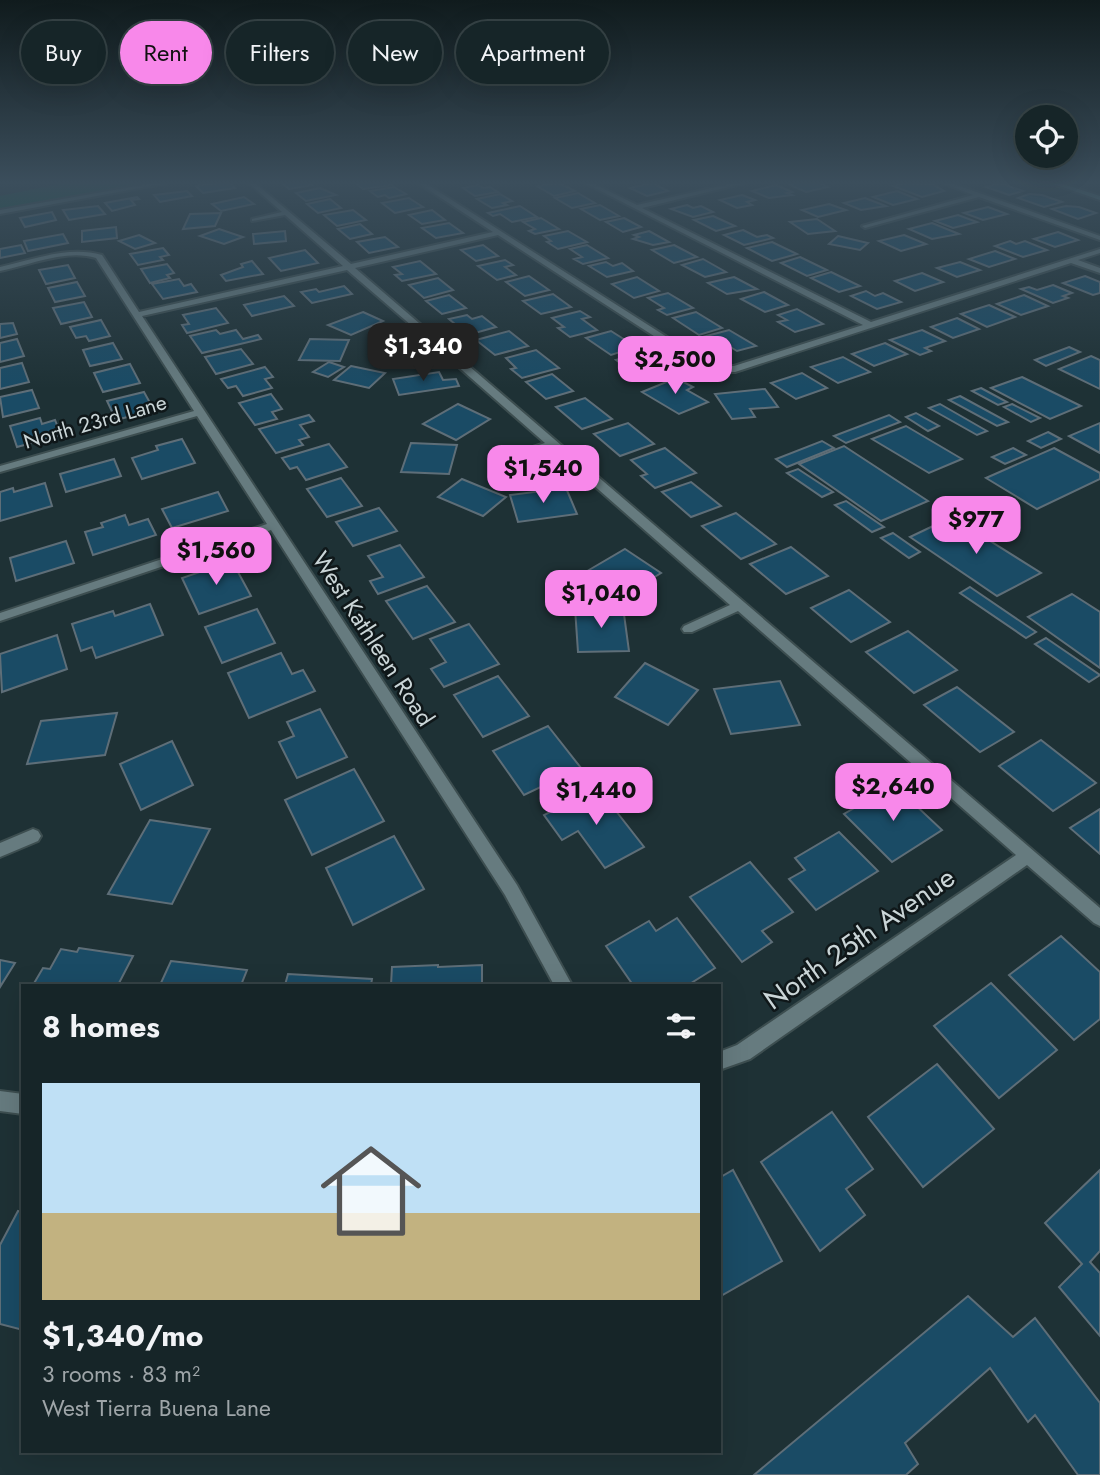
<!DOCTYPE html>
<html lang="en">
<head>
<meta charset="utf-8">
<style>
	body { margin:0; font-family:Jost,sans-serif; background:#233134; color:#f1f3f6; height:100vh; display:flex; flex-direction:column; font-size:26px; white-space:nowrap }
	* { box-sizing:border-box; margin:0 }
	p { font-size:23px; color:#9ea5a8 }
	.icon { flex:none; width:38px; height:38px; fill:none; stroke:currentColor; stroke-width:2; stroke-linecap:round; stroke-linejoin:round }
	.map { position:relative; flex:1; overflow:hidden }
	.drawer { position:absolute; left:21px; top:984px; width:700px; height:469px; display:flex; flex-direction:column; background:#162528; border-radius:0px; box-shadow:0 7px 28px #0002,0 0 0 2px #354245 }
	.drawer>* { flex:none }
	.banner { position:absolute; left:21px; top:21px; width:700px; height:63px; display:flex; gap:14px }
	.fabs { position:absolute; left:1015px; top:105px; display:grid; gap:14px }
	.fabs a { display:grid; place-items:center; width:63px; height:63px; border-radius:50%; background:#162528; box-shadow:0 7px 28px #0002,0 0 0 2px #354245; font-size:35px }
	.price { position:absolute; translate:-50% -60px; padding:0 16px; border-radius:14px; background:#f888ea; color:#111; font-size:23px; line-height:46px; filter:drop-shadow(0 2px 4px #0008) }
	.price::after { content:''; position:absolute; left:50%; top:42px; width:21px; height:16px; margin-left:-10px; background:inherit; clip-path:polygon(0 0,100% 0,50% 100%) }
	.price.on { background:#222; color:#fff }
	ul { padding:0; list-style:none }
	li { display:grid; align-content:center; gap:14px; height:371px; padding:0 21px }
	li+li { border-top:2px solid #354245 }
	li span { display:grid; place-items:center; height:217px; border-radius:0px; color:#555 }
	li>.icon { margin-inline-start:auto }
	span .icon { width:126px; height:126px; fill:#fffc; stroke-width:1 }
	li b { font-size:30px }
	h2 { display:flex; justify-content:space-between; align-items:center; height:84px; padding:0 21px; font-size:30px }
	.pill { padding:0 24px; border-radius:32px; background:#162528; box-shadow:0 7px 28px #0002,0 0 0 2px #354245; font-size:24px; line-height:63px }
	.pill.on { background:#f888ea; color:#111 }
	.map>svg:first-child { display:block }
	.green { fill:#085d40 }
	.building { fill:#1a4b65; stroke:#5e6e78; stroke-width:2 }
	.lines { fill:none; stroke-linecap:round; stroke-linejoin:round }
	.minor-casing { stroke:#3d4e50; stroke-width:4 }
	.tertiary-casing { stroke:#3d4e50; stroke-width:4 }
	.secondary-casing { stroke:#3d4e50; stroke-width:4 }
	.minor { fill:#667b7f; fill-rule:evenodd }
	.tertiary { fill:#667b7f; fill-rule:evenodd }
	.secondary { fill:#649493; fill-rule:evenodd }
	.labels { text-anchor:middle; stroke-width:5; stroke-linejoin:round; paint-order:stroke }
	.far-street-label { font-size:21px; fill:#cad5d7; stroke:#0f1719 }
	.street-label { font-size:24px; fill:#cad5d7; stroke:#0f1719 }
	.near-street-label { font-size:28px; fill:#cad5d7; stroke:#0f1719 }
</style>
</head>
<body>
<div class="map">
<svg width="1100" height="1475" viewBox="0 0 1100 1475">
	<rect width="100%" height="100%" fill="#1e3135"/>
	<!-- green -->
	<polygon class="green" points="64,183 146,183 0,209 0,196"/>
	<!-- building -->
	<g class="building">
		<polygon points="217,183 230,183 235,188 203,193 196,186"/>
		<polygon points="282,183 310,183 312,185 289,189"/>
		<polygon points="355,183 388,183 392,185 363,189"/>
		<polygon points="559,183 575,191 554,196 537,186"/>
		<polygon points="652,183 668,191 647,196 630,188"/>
		<polygon points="795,183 819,183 828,187 806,192 788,184"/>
		<polygon points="906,183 932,184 944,191 922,197 893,186"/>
		<polygon points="1000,183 1023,191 1009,195 986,187"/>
		<polygon points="478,185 483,188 490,187 498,192 475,196 463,188"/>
		<polygon points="776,185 792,192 787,193 792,195 769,198 752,191"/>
		<polygon points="394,187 406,194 389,198 385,195 378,197 370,191"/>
		<polygon points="320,188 336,195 306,201 296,193"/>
		<polygon points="187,191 192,196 160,202 154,195"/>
		<polygon points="897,191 917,199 893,205 873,197"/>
		<polygon points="578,193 595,203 572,208 555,198"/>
		<polygon points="500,194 512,201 503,203 507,205 492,208 477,199"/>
		<polygon points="1029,194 1042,195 1062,202 1044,207 1018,198"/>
		<polygon points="742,195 755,200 747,202 752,205 737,208 720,200"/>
		<polygon points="137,197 139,199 131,200 135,205 112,211 105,203"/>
		<polygon points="244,197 254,204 221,211 212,204"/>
		<polygon points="409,198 423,207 395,213 382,203"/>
		<polygon points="865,198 886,206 861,210 844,203"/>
		<polygon points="330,199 341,208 318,213 307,204"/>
		<polygon points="829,204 846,210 818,217 802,210"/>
		<polygon points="600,205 619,216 600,220 581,209"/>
		<polygon points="687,205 693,208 701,206 713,212 693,217 671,209"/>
		<polygon points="98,206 105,214 69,220 63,210"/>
		<polygon points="520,206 537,217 512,222 500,214 493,216 488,213"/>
		<polygon points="1066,206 1079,207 1096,213 1078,219 1052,209"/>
		<polygon points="988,207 1007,214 983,220 964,213"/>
		<polygon points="353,210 366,220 337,226 324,215"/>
		<polygon points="432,210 445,220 422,224 409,215"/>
		<polygon points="52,212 56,220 25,227 20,218"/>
		<polygon points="221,213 215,226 183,229 190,214"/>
		<polygon points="958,215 977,222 953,228 935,221"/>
		<polygon points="713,216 735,226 716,231 694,220"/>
		<polygon points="541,218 559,229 535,234 529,231 535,229 523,222"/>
		<polygon points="624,218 641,227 623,232 606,222"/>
		<polygon points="817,219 835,231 808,234 790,222"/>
		<polygon points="449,223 463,233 436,238 422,228"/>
		<polygon points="932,223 959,234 932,239 909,229"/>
		<polygon points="360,224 372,234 350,239 338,229"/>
		<polygon points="116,227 117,238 82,242 82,231"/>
		<polygon points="219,229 243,237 224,244 200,236"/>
		<polygon points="743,230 757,237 767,235 773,238 744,245 724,235"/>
		<polygon points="285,231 286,241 254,244 253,234"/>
		<polygon points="568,231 587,242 558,249 547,242 551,241 544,236"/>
		<polygon points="649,231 669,242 653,245 633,239 639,237 634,235"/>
		<polygon points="1058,232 1078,240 1055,247 1034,239"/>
		<polygon points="63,234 68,243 28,251 24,241"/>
		<polygon points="139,235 155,243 135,249 119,241"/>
		<polygon points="904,235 926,244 901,251 879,241"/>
		<polygon points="838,236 868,243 860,250 829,244"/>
		<polygon points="385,237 398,247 369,253 357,242"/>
		<polygon points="1010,241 1016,244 1025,241 1047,250 1023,257 995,246"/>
		<polygon points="772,242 797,254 772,261 747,248"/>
		<polygon points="21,245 25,253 0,258 0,249"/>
		<polygon points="483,245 498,256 476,261 461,250"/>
		<polygon points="587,245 608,258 583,264 574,259 582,257 570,249"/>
		<polygon points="674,245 697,257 674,263 652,250"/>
		<polygon points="163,248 169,255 160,257 163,260 138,265 130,254"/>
		<polygon points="305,250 318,263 281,271 269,258"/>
		<polygon points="995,251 1015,259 989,267 969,259"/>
		<polygon points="800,257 827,270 807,276 781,263"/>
		<polygon points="703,259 726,272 705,277 682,265"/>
		<polygon points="505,260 513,265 505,267 516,275 497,280 478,266"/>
		<polygon points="252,261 263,274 226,281 221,275 243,267 241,264"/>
		<polygon points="420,261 436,274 402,281 395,275 402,274 393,267"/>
		<polygon points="606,262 613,266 622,263 633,271 607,277 589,266"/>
		<polygon points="960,262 980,270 957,277 937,268"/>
		<polygon points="167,264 174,273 167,275 170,278 150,283 141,269"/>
		<polygon points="68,265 75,278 46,284 39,270"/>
		<polygon points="831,272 860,286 839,292 811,278"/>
		<polygon points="922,273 943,282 915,291 895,281"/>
		<polygon points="529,276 549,290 525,296 506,282"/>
		<polygon points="1085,276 1100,282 1100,293 1093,295 1063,283"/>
		<polygon points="637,277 659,291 634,298 612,284"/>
		<polygon points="734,277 757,289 727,294 708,283"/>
		<polygon points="438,278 453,290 424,298 409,285"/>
		<polygon points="179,279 184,286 191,284 197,292 163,299 152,284"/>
		<polygon points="77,282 85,296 55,302 48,288"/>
		<polygon points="1053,285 1072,293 1063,296 1068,298 1053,303 1021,289 1029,287 1037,290"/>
		<polygon points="344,286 352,294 312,303 301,292 316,289 319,292"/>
		<polygon points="866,291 875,296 883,293 901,302 877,309 851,296"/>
		<polygon points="764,292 788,305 765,312 741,299"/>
		<polygon points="668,293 693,308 667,315 658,310 664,308 648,298"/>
		<polygon points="553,294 571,307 541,314 523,301"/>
		<polygon points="449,295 466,308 442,314 426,301"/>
		<polygon points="1024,295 1048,306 1021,315 997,304"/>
		<polygon points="284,296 294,306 252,316 244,305"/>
		<polygon points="84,302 92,317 61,324 53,308"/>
		<polygon points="989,305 1015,317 987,327 961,314"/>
		<polygon points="216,308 228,323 187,333 182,325 189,324 183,315"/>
		<polygon points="797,309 823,324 795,332 778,322 787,320 778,315"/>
		<polygon points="580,311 590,317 582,319 597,330 570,337 558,328 564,327 552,318"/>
		<polygon points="363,312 383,321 351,335 328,325"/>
		<polygon points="696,312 722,328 699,335 673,318"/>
		<polygon points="467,315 472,319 482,316 496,327 468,335 449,319"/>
		<polygon points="957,318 979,329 953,338 931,327"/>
		<polygon points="101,320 110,336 89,341 86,336 76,338 70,327"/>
		<polygon points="13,323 17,334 0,338 0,324"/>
		<polygon points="216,330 220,334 236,330 243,339 258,335 261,339 202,353 190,336"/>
		<polygon points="729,330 756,346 737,351 722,342 714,344 703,337"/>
		<polygon points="922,330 945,341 925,348 931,351 920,355 890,340"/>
		<polygon points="509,331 528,346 495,355 476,340"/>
		<polygon points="611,331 636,347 611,355 586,338"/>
		<polygon points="17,339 24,356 0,362 0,343"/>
		<polygon points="310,339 349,340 340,361 299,360"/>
		<polygon points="113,343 122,359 90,366 83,350"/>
		<polygon points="885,343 907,354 874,366 852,354"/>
		<polygon points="1069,347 1080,352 1046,366 1035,360"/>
		<polygon points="241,349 253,364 216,374 205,357"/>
		<polygon points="536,350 559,368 522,378 511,369 516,368 506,358"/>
		<polygon points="641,353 668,371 642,379 616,360"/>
		<polygon points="1091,356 1100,360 1100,389 1059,369"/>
		<polygon points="843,357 870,372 838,383 811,367"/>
		<polygon points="329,362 344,367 328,377 313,372"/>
		<polygon points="22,363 29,382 0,389 0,368"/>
		<polygon points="130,364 140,383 103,392 94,373"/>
		<polygon points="351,366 385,373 369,388 334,380"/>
		<polygon points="265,367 273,377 265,379 272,388 243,396 236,386 228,388 221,379"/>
		<polygon points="439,372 443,380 456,379 459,386 399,395 393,379"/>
		<polygon points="802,373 827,388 796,399 771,383"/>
		<polygon points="552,374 573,391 546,399 526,382"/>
		<polygon points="1022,377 1081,406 1050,419 991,388"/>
		<polygon points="676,378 693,387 687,390 708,402 679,414 642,392"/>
		<polygon points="981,388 1007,402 998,405 972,391"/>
		<polygon points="765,389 778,407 750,409 755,417 732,419 715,394"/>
		<polygon points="32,390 39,408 3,417 0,397"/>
		<polygon points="144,392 154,410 116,420 107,401"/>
		<polygon points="271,394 282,409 272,412 277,419 255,425 239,403"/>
		<polygon points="960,396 1008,422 997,426 949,400"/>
		<polygon points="585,398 612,419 582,429 556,407"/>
		<polygon points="458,404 490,419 456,440 423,424"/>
		<polygon points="940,404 987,431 977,435 929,408"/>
		<polygon points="1012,404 1040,418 1031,422 1004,407"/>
		<polygon points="916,413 939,426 928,431 906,417"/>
		<polygon points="309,415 314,421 300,425 309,437 299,440 303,445 276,453 259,429"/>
		<polygon points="889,415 900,422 846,443 834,436"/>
		<polygon points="40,418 42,424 55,420 61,435 17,447 10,426"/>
		<polygon points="628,423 654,444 620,456 594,434"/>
		<polygon points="1100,423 1100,453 1069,436"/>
		<polygon points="906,426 962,459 929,473 872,439"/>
		<polygon points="1048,432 1061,439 1041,448 1028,441"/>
		<polygon points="182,439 195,463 142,479 132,458 158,450 156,446"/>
		<polygon points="822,441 834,448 787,467 776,459"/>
		<polygon points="411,443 457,445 449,474 401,472"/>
		<polygon points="329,444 347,467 306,480 297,467 290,469 282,458"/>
		<polygon points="844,446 928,501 881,521 799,464"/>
		<polygon points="665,448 696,473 655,488 641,476 647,474 631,460"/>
		<polygon points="1013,448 1026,455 1005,464 992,457"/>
		<polygon points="1054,448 1100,473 1100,479 1037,509 986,478"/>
		<polygon points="114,459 121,476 66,492 60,474"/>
		<polygon points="798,469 833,492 822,497 787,473"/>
		<polygon points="341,478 362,506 327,517 307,489"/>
		<polygon points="462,479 506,497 483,516 438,497"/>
		<polygon points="691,482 721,506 691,517 662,492"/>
		<polygon points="45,483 52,506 0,521 0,492 13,488 14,492"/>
		<polygon points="566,488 577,514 518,522 510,495"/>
		<polygon points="218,492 228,511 172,528 162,509"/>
		<polygon points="846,501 884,527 872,532 835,505"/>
		<polygon points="379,508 397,531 353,546 336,522"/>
		<polygon points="736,513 776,544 741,559 702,526"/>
		<polygon points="125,515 129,525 148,519 156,535 93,555 85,532 103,527 101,523"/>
		<polygon points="952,517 1041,573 997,596 910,537"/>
		<polygon points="893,533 920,552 909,558 881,538"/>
		<polygon points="66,541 74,563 16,581 10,558"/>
		<polygon points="400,545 424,577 378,594 370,581 383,577 368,556"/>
		<polygon points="791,547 828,576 786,594 750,564"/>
		<polygon points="625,549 661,573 624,596 589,570"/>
		<polygon points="232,561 251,596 199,614 182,578"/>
		<polygon points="427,586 455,622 413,639 386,601"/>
		<polygon points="970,587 1036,632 1026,638 960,593"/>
		<polygon points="849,590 890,622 851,642 811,608"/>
		<polygon points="1072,594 1100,612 1100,668 1028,617"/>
		<polygon points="150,604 163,635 96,658 92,647 81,651 72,624 113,611 115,616"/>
		<polygon points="623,607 629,651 578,652 575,608"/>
		<polygon points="257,609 275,643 222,663 205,627"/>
		<polygon points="469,624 499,664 444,687 431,669 446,662 430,639"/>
		<polygon points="908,631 957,670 914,693 866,652"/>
		<polygon points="57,635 67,669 2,692 0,654"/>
		<polygon points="1046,638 1100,675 1089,682 1035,644"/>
		<polygon points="281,653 292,674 303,670 315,691 249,718 228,673"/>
		<polygon points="645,663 698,690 668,725 615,697"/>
		<polygon points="498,676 529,716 483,737 454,695"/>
		<polygon points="780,681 800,725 731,734 714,689"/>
		<polygon points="957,687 1014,732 980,752 924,705"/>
		<polygon points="320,709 347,757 297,778 279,742 294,736 287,722"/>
		<polygon points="117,713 105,755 27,764 41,721"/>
		<polygon points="548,726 581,768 524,795 493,751"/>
		<polygon points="1041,740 1096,783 1053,811 999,766"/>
		<polygon points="172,741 193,785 141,810 120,764"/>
		<polygon points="354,769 384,821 312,855 285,800"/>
		<polygon points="894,785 942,830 892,862 844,814"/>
		<polygon points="598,788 644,847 605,868 578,831 562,840 544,815"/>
		<polygon points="1100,809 1100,854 1070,828"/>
		<polygon points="150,820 210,829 172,904 108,894"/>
		<polygon points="839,832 878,871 816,910 789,879 805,870 795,858"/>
		<polygon points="394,836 424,889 353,925 326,868"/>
		<polygon points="750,862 793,912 762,931 772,942 742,962 690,897"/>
		<polygon points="677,918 715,968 688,985 633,985 606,946 649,921 656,931"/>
		<polygon points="1061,936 1100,972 1100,1019 1074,1040 1009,975"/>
		<polygon points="79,948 133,956 118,985 33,985 43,968 50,969 61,949 77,952"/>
		<polygon points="0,960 15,963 0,987"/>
		<polygon points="171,961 247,970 241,985 160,985"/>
		<polygon points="438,965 438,967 482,965 482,985 391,985 392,967"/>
		<polygon points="288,974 372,979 371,985 285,985"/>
		<polygon points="991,983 1057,1050 999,1098 934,1026"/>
		<polygon points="937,1064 994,1129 923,1187 868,1117"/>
		<polygon points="832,1112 873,1169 846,1189 865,1215 820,1251 761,1162"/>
		<polygon points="733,1170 782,1261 719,1297 719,1178"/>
		<polygon points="1100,1170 1100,1251 1090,1262 1100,1273 1100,1336 1059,1287 1082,1264 1045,1223"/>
		<polygon points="18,1211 23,1212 23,1330 0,1324 0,1245"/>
		<polygon points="968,1296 1013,1337 1035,1318 1100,1403 1100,1475 1078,1475 1035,1415 1028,1422 990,1368 905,1443 918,1464 906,1475 754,1475"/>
	</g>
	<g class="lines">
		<defs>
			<g id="minor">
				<path d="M 249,183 L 255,183 L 351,264 L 493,232 L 418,183 L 425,183 L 700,358 L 717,366 L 734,366 L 863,325 L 585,183 L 592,183 L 637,205 L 734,183 L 745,183 L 642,208 L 871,322 L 1100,249 L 1100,253 L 1078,260 L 1100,268 L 1100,273 L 1071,263 L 735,372 L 715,372 L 694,362 L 498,235 L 355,268 L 1100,908 L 1100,926 L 1094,923 L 1027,865 L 750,1059 L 719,1070 L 719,1052 L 737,1045 L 1016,855 L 738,611 L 692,632 L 684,632 L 682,629 L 684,626 L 730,605 L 550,447 L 511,461 L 503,461 L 503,457 L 545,443 L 430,342 L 389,352 L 389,348 L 426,338 L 347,270 L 142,316 L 517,885 L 572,985 L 554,985 L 505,895 L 271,530 L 0,621 L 0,613 L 267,524 L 197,416 L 0,472 L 0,466 L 194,411 L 96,258 C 66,249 30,265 0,271 L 0,267 C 33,260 68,245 102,255 L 139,312 L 343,266 L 285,215 L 252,221 L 252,219 L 282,212 Z"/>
				<polygon points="943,183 951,183 1100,236 1100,240 979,197 865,228 862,226 973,195"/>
				<polygon points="33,829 38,831 41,836 38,841 0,857 0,843"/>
				<polygon points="0,1091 23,1094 23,1114 0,1111"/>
			</g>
			<polygon id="tertiary" points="154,183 167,183 0,214 0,210"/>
			<polygon id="secondary" points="1051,183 1060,183 1100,196 1100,200"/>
		</defs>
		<!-- minor casing -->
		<use href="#minor" class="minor-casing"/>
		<!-- tertiary casing -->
		<use href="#tertiary" class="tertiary-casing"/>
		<!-- secondary casing -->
		<use href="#secondary" class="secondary-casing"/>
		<!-- minor -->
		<use href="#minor" class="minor"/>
		<!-- tertiary -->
		<use href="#tertiary" class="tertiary"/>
		<!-- secondary -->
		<use href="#secondary" class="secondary"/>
	</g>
	<!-- sky -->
	<linearGradient id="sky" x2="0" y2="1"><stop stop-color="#101b1d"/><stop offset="0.47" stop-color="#3b4e5c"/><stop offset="1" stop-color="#3b4e5c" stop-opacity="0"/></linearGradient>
	<rect width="1100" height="389" fill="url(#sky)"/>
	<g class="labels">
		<!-- far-street labels -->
		<g class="far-street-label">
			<text transform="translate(95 422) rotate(-16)" y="7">North 23rd Lane</text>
		</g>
		<!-- street labels -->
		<g class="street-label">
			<text transform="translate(373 639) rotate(57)" y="8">West Kathleen Road</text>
		</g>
		<!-- near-street labels -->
		<g class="near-street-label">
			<text transform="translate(859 938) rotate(-35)" y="10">North 25th Avenue</text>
		</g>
	</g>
</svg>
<div class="fabs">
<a><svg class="icon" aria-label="locate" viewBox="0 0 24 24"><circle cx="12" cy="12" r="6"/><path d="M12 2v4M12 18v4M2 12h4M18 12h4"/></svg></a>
</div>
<b class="price on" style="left:423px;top:383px">$1,340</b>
<b class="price" style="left:675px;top:396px">$2,500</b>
<b class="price" style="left:543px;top:505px">$1,540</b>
<b class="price" style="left:976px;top:556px">$977</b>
<b class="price" style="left:216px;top:587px">$1,560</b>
<b class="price" style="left:601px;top:630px">$1,040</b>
<b class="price" style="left:893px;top:823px">$2,640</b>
<b class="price" style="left:596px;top:827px">$1,440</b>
<div class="banner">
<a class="pill">Buy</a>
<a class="pill on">Rent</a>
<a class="pill">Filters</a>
<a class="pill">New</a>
<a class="pill">Apartment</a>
</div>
<section class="drawer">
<h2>8 homes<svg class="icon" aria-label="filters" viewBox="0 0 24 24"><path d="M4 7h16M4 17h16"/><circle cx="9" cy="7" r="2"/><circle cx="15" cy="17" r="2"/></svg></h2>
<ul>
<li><span style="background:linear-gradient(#bfe0f5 60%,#c2b280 0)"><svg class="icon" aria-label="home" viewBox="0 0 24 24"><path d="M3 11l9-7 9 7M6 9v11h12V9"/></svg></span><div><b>$1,340/mo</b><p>3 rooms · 83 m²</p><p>West Tierra Buena Lane</p></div></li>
</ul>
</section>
</div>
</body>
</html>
